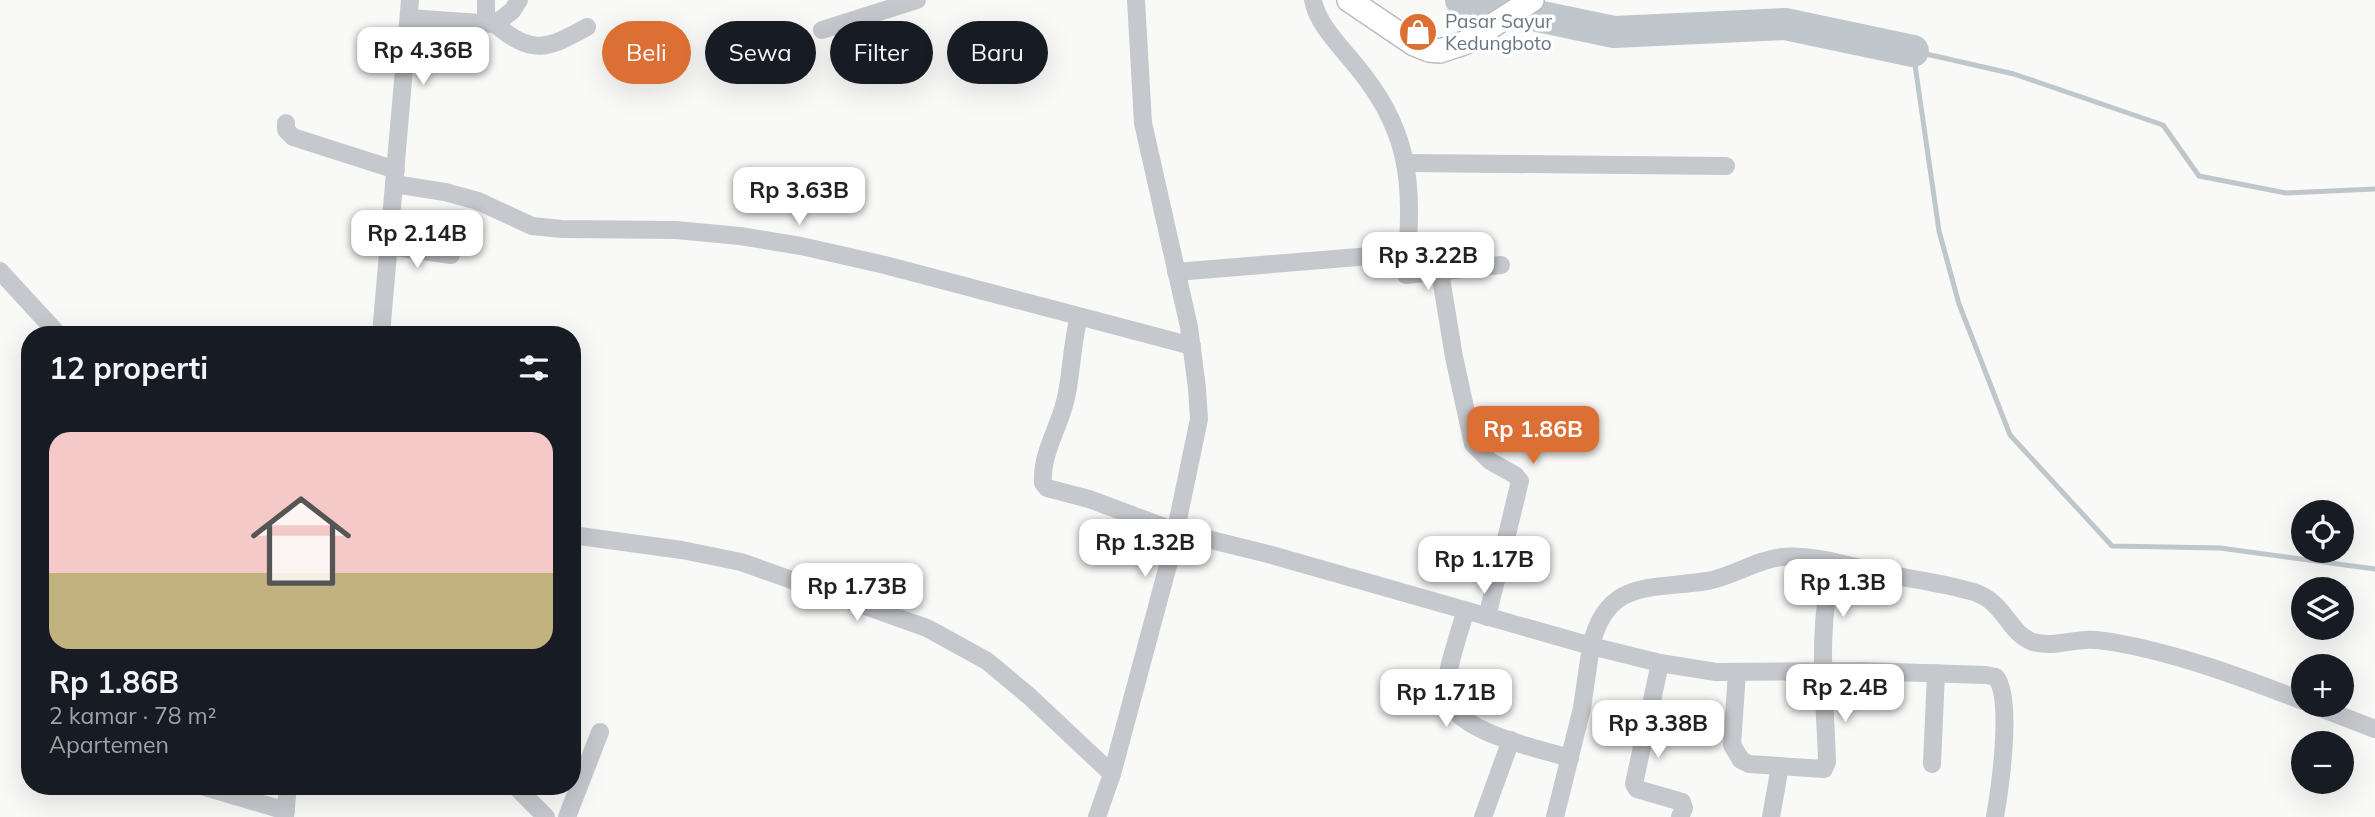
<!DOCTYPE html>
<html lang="id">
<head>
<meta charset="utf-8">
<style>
	body { margin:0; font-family:Mulish,sans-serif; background:#20242c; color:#f1f3f6; height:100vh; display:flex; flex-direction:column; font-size:26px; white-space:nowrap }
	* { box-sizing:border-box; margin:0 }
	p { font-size:23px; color:#9ea1a6 }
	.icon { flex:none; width:38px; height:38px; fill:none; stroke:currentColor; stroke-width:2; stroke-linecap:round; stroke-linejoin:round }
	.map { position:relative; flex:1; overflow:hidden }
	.drawer { position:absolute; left:21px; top:326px; width:560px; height:469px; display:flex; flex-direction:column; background:#171b24; border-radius:28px; box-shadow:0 7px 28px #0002 }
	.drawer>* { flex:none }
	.banner { position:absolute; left:602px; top:21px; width:665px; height:63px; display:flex; gap:14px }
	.fabs { position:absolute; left:2291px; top:500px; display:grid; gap:14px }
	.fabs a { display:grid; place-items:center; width:63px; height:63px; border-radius:50%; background:#171b24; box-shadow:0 7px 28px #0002; font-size:35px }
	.price { position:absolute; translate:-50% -60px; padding:0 16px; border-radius:14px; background:#fff; color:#222; font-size:23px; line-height:46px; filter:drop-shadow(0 2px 4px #0008) }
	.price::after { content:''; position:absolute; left:50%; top:42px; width:21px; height:16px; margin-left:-10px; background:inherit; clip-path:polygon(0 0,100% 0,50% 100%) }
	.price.on { background:#dc7034; color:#fff }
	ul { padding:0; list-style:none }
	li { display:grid; align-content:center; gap:14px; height:371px; padding:0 28px }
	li+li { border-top:2px solid #363941 }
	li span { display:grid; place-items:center; height:217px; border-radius:21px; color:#555 }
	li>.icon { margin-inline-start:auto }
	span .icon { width:126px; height:126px; fill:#fffc; stroke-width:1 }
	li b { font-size:30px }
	h2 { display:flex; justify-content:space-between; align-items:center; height:84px; padding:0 28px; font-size:30px }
	.tag { padding:0 24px; border-radius:32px; background:#171b24; box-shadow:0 7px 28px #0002; font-size:24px; line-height:63px }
	.tag.on { background:#dc7034; color:#fff }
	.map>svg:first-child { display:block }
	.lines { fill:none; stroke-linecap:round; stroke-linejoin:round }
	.stream { stroke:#bfc7cd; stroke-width:5 }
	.river { stroke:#bfc7cd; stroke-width:32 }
	.major-casing { stroke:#b8bcc0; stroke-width:26 }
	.minor { stroke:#c5c8cc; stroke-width:18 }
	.major { stroke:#fff; stroke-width:23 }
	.labels { text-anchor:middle; stroke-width:7; stroke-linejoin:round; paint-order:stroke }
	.poi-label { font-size:19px; fill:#697686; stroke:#fff; text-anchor:start }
</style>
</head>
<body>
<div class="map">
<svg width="2375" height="817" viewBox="0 0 2375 817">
	<rect width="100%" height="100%" fill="#f9f9f7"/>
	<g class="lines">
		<!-- stream -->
		<polyline class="stream" points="2375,189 2286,193 2199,176 2163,125 2014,74 1913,51 1939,231 1959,304 2010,435 2112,546 2220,548 2375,569"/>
		<!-- river -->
		<polyline class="river" points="1461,0 1614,32 1785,24 1913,51"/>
		<defs>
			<polyline id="major" points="1349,0 1414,44 1429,50 1440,51 1467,42 1532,0"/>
		</defs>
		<!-- major casing -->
		<use href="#major" class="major-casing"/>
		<!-- minor -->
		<g class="minor">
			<polyline points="486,0 486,23"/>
			<polyline points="409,18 495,24 512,11 519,0"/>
			<path d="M 495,24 C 532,55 546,50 587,27"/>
			<polyline points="822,30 917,0"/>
			<polyline points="286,123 286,130 293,137 396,170"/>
			<polyline points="1406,163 1726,166"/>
			<polyline points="394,184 445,192 478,201 532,226 562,229 676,230 740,236 801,246 885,265 1192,346"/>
			<polyline points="389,246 451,255"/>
			<polyline points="1407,253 1406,275 1501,265"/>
			<polyline points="0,271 58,334"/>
			<path d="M 1176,272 L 1407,253 C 1414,178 1406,126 1357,67 C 1342,48 1317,24 1313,0"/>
			<polyline points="1440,272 1454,357 1473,444 1490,461 1515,475 1520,481 1487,617"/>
			<path d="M 1079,317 C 1072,342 1072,367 1067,393 C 1062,424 1041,451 1043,483 L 1047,488 L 1089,499 L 1175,531 L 1268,554 L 1591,646 L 1582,708 L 1555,817"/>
			<polyline points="381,334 410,0"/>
			<polyline points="572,535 682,550 741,562 927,628 987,661 1029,696 1112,774"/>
			<path d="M 1465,612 C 1460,632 1445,672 1446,692 C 1450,732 1538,748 1570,758"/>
			<polyline points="1660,663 1634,784 1637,789 1682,802 1684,808 1680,817"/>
			<path d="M 1737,672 L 1732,745 L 1741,760 L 1749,764 L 1824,769 L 1827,762 C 1825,695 1816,627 1834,562"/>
			<polyline points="2313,705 2375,729"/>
			<polyline points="1932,764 1936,673"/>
			<polyline points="202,786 286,811"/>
			<polyline points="515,786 546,817"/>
			<polyline points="285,817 288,786"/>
			<polyline points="567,817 600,732"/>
			<polyline points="1097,817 1112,774 1170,558 1199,419 1197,388 1189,327 1143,123 1136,0"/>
			<polyline points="1483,817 1511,740"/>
			<polyline points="1771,817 1780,766"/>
			<path d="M 1995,817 C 2000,788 2013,700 1996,677 L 1986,675 L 1862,671 L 1716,672 L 1660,663 L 1591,646 C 1607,578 1651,590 1707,581 C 1733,577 1755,560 1782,557 C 1815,554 1849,566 1881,573 C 1911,579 1944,583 1974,592 C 2005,602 2008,633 2033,642 C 2050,647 2068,641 2085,640 C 2094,639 2103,641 2112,642 C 2177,653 2241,677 2303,701"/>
		</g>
		<!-- major -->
		<use href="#major" class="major"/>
	</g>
	<!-- icons -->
	<defs>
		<symbol id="shop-disc" viewBox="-11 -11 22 22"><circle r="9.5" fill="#dc7034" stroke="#fff"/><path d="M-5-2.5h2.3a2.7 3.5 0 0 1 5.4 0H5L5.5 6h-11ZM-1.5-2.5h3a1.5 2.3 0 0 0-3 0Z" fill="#fff"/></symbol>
	</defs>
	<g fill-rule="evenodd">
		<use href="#shop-disc" x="1396" y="10" width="44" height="44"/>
	</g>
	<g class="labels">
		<!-- poi labels -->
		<g class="poi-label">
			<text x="1445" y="28">Pasar Sayur<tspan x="1445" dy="22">Kedungboto</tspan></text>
		</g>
	</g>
</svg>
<div class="fabs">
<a><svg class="icon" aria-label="locate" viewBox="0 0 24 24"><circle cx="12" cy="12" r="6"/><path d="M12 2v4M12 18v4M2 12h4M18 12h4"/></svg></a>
<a><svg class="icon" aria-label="layers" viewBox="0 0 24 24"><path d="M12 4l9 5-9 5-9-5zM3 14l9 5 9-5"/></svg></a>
<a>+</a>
<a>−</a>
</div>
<b class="price" style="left:423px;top:87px">Rp 4.36B</b>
<b class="price" style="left:799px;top:227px">Rp 3.63B</b>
<b class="price" style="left:417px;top:270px">Rp 2.14B</b>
<b class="price" style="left:1428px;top:292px">Rp 3.22B</b>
<b class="price on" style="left:1533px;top:466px">Rp 1.86B</b>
<b class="price" style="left:1145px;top:579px">Rp 1.32B</b>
<b class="price" style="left:1484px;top:596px">Rp 1.17B</b>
<b class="price" style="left:1843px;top:619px">Rp 1.3B</b>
<b class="price" style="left:857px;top:623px">Rp 1.73B</b>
<b class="price" style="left:1845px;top:724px">Rp 2.4B</b>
<b class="price" style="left:1446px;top:729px">Rp 1.71B</b>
<b class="price" style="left:1658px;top:760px">Rp 3.38B</b>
<div class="banner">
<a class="tag on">Beli</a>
<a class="tag">Sewa</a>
<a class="tag">Filter</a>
<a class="tag">Baru</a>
</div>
<section class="drawer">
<h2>12 properti<svg class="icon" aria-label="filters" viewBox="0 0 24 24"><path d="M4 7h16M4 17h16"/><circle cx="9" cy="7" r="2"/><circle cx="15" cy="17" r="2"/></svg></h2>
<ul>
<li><span style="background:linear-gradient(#f6c9c9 65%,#c2b280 0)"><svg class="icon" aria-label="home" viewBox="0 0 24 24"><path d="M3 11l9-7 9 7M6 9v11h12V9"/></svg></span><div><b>Rp 1.86B</b><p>2 kamar · 78 m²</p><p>Apartemen</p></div></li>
</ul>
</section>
</div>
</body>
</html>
